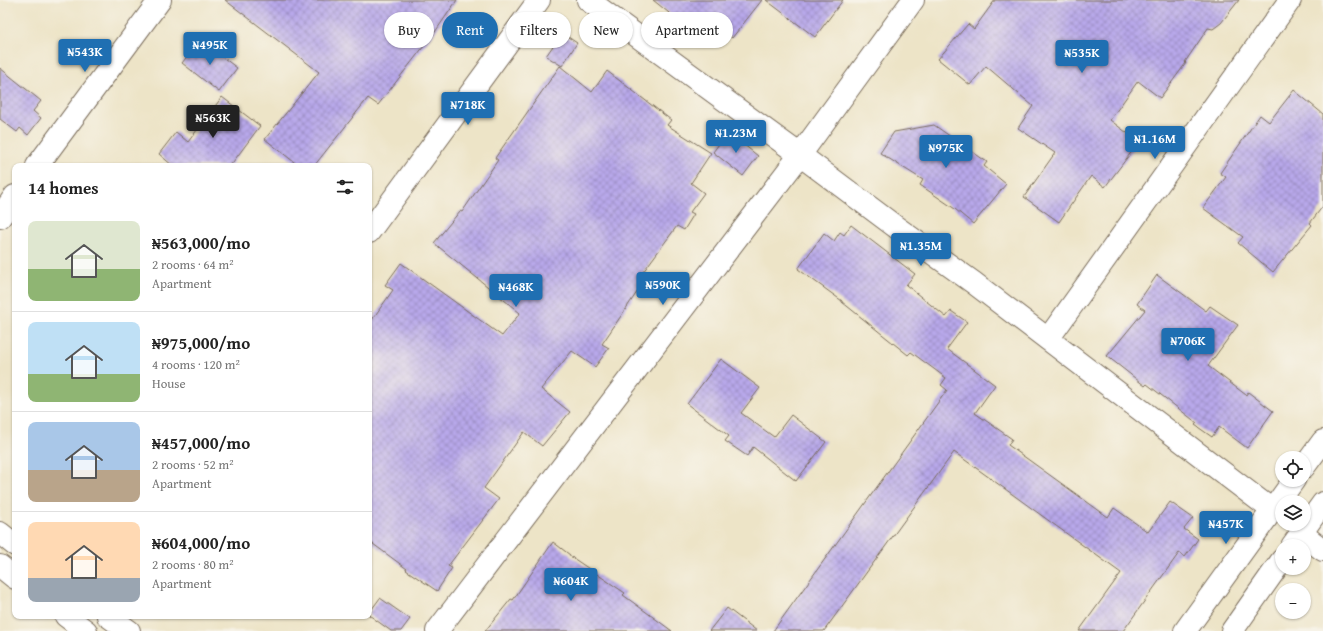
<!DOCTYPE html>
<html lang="en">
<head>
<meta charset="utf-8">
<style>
	body { margin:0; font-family:"Gentium Book Plus",serif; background:#f2f2f2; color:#222; height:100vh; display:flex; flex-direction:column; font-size:15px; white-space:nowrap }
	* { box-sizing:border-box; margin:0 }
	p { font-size:13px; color:#767676 }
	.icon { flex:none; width:22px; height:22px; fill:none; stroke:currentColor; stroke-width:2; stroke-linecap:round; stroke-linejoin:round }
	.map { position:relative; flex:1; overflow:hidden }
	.details { position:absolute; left:12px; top:163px; width:360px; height:456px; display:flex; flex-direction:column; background:#fff; border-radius:8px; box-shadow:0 1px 3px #0004 }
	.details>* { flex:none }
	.top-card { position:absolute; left:384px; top:12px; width:380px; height:36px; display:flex; gap:8px }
	.buttons { position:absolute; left:1275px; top:451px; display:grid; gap:8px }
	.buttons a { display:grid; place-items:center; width:36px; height:36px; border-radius:50%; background:#fff; box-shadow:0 1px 3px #0004; font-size:20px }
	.price { position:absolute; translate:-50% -34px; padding:0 9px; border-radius:4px; background:#1f6fb2; color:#fff; font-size:13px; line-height:26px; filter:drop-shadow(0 1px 2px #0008) }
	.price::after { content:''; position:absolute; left:50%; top:24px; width:12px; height:9px; margin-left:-6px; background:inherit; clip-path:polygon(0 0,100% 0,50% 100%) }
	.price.active { background:#222; color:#fff }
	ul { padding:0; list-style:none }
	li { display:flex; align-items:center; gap:12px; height:100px; padding:0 16px }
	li+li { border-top:1px solid #e0e0e0 }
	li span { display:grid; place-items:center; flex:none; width:112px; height:80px; border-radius:8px; color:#555 }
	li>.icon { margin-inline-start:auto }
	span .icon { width:48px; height:48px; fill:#fffc; stroke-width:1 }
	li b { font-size:17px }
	h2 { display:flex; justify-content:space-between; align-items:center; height:48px; padding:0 16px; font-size:17px }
	.tag { padding:0 14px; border-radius:18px; background:#fff; box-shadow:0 1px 3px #0004; font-size:14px; line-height:36px }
	.tag.active { background:#1f6fb2; color:#fff }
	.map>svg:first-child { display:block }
	.building { fill:url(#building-cross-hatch) }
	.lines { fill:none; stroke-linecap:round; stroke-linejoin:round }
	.minor-casing { stroke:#796b59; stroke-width:24 }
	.highway-casing { stroke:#796b59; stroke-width:24 }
	.minor { stroke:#fff; stroke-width:22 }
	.highway { stroke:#fff; stroke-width:22 }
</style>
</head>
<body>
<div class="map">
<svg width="1323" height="631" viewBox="0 0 1323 631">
	<defs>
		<pattern id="building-cross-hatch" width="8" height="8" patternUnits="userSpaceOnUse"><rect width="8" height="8" fill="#b8a8ea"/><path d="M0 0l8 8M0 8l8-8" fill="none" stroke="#9789bd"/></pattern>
	</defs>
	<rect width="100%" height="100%" fill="#f7f3e8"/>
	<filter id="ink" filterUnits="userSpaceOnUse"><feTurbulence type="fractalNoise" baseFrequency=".025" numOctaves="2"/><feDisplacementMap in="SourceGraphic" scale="8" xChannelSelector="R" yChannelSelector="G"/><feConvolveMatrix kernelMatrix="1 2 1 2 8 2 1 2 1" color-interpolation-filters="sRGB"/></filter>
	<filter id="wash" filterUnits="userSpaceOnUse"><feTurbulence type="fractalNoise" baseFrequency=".012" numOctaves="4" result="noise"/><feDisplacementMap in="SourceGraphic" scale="16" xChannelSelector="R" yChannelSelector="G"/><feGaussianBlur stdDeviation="0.9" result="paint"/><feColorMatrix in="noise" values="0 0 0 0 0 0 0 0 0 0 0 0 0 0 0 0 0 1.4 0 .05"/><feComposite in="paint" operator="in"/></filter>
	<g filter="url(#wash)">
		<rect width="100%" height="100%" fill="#ede4c7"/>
		<g id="blocks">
			<!-- building -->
			<g class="building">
				<polygon points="225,0 457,0 435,32 378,105 368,98 314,166 299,166 265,139 319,72"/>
				<polygon points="653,0 762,0 732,38 707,18 694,33"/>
				<polygon points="766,0 843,0 815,37"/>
				<polygon points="995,0 1239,0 1221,23 1213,29 1208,28 1185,62 1186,63 1160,98 1138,81 1110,120 1139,142 1105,187 1091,176 1059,222 1024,197 1055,153 1018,128 1033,106 986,66 970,85 938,59 968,24 974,29"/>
				<polygon points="562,33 577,43 562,66 546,56"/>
				<polygon points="200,40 237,68 219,92 182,63"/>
				<polygon points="560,66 592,92 607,71 671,120 667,125 711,153 691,183 704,193 690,212 694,214 684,230 677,226 643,272 648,276 602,344 609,348 595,367 572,351 541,389 570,412 542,446 524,432 484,488 499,499 448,566 452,568 437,591 406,570 407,569 369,541 369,324 393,290 385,285 401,263 502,336 520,313 434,243 460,211 462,212 498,160 495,158"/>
				<polygon points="0,68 41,101 33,111 41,118 28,135 20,128 17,132 0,119"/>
				<polygon points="1294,90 1323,114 1323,206 1310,223 1312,225 1273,272 1238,243 1243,237 1203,208 1226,177 1220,173 1260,115 1269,122"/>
				<polygon points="222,97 260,126 230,166 173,166 159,154 176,132 188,142"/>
				<polygon points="934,125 987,162 984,166 1006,184 973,224 955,209 920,185 923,180 880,153 894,132"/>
				<polygon points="728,132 758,156 743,176 713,152"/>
				<polygon points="851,225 915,274 906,285 946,317 951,311 967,322 947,349 995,385 975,413 1012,439 1008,445 1108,517 1114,508 1148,532 1170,502 1193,518 1184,529 1198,539 1185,557 1179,553 1123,631 1079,631 1121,573 954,452 824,631 773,631 947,390 941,385 946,378 911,352 908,355 842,302 842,301 798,269 824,233 834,241 840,232 844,235"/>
				<polygon points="1157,275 1206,311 1210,306 1238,325 1208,366 1246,395 1248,392 1273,411 1247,448 1219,427 1212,437 1195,425 1197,423 1147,384 1145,386 1107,356 1145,310 1137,304"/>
				<polygon points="721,359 760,388 741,413 774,437 791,415 826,442 796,481 753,447 747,456 725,441 729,436 687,404"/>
				<polygon points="553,542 570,555 570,556 625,593 623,595 672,631 485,631 511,599 513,600"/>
				<polygon points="380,598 410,619 401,631 391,631 369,615 369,613"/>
				<polygon points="727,608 757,631 709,631"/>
			</g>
		</g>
	</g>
	<g filter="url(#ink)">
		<use href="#blocks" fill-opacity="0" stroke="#796b59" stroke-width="1"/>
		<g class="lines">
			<defs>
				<g id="minor">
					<polyline points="588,0 800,155 896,227 974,283 1272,510"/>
					<polyline points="37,166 160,0"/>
					<polyline points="0,217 15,196"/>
					<polyline points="369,232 539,0"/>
					<polyline points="1048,339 1290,0"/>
					<polyline points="1304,467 1323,441"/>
					<polyline points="1301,533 1323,550"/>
					<polyline points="1292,546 1323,503"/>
					<polyline points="437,631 800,155 913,0"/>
					<polyline points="1185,631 1294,480"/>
					<polyline points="1232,631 1282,560"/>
				</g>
				<g id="highway">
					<polyline points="0,533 15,545"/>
					<polyline points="0,566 15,578"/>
					<polyline points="66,616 86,631"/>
					<polyline points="108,616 129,631"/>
				</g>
			</defs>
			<!-- minor casing -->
			<use href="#minor" class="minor-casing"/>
			<!-- highway casing -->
			<use href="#highway" class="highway-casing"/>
			<!-- minor -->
			<use href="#minor" class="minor"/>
			<!-- highway -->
			<use href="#highway" class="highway"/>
		</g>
	</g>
</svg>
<div class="buttons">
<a><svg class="icon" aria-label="locate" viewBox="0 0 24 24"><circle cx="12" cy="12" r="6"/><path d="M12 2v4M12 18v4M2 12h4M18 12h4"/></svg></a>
<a><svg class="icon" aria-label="layers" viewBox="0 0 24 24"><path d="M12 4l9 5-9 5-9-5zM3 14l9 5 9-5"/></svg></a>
<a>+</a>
<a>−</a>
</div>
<b class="price" style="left:210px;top:66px">₦495K</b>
<b class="price" style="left:85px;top:73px">₦543K</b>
<b class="price" style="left:1082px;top:74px">₦535K</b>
<b class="price" style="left:468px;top:126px">₦718K</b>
<b class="price active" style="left:213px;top:139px">₦563K</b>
<b class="price" style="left:736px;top:154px">₦1.23M</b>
<b class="price" style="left:1155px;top:160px">₦1.16M</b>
<b class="price" style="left:946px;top:169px">₦975K</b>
<b class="price" style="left:921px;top:267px">₦1.35M</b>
<b class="price" style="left:663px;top:306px">₦590K</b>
<b class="price" style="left:516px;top:308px">₦468K</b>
<b class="price" style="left:1188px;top:362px">₦706K</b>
<b class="price" style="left:1226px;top:545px">₦457K</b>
<b class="price" style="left:571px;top:602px">₦604K</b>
<div class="top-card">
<a class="tag">Buy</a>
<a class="tag active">Rent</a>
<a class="tag">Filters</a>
<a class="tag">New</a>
<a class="tag">Apartment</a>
</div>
<section class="details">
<h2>14 homes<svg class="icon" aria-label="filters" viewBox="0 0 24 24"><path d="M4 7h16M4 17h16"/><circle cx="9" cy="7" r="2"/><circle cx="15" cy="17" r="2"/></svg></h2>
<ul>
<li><span style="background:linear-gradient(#dfe7d0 60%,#8fb573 0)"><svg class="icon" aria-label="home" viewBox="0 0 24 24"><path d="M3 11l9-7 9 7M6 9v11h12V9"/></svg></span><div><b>₦563,000/mo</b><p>2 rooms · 64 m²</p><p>Apartment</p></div></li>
<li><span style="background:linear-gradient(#bfe0f5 65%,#8fb573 0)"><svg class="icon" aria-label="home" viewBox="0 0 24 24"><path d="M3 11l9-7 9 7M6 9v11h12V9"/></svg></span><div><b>₦975,000/mo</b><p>4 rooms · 120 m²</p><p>House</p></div></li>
<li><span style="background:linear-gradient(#a9c7e8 60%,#b9a48a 0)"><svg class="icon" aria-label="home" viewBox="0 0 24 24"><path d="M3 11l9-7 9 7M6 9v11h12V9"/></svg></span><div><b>₦457,000/mo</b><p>2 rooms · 52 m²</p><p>Apartment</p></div></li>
<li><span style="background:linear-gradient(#ffd9b3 70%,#9aa5b1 0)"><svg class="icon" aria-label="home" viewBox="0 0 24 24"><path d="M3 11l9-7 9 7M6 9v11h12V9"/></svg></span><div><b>₦604,000/mo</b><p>2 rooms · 80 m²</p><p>Apartment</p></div></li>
</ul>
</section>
</div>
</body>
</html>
